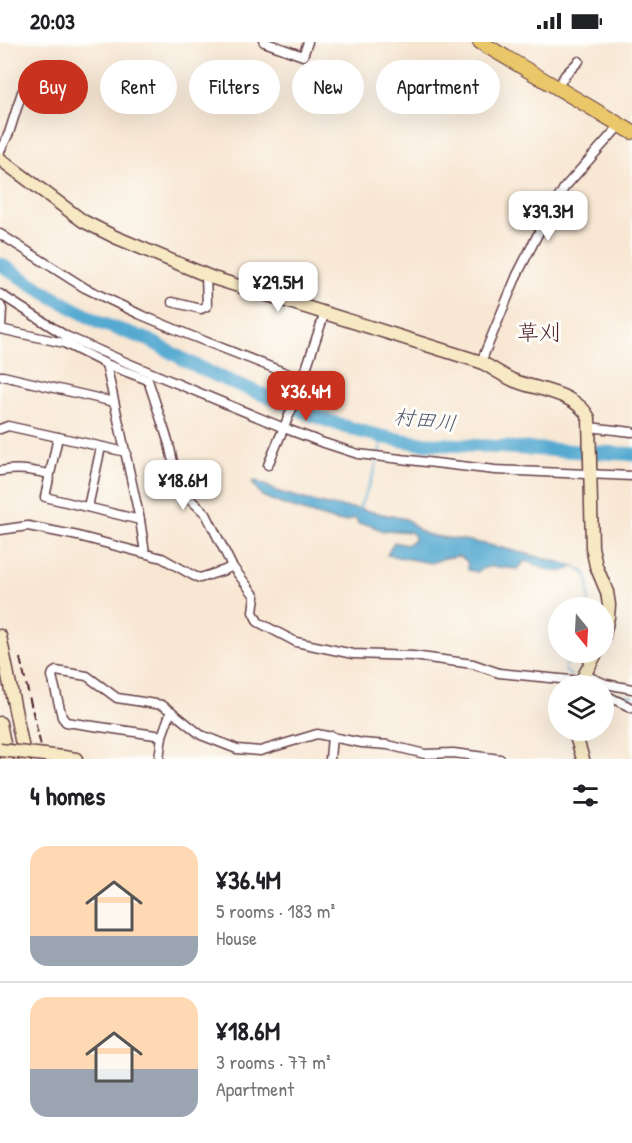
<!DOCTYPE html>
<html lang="en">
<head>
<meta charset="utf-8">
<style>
	body { margin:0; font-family:"Patrick Hand","Klee One",sans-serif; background:#f6f6f6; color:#202124; height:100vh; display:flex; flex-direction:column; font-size:22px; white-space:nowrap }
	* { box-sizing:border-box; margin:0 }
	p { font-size:20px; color:#757577 }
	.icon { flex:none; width:33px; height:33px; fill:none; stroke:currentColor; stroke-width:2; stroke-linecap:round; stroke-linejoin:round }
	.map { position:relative; height:717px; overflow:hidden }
	.sheet { display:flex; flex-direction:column; background:#fff; flex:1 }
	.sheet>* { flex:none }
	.banner { position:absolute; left:18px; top:18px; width:597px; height:54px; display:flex; gap:12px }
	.needle { width:39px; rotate:162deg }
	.fabs { position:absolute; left:548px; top:555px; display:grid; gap:12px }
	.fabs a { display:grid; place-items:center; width:66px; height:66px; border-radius:50%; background:#fff; box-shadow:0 6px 24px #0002; font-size:30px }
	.price { position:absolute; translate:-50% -51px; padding:0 14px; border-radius:12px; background:#fff; color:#222; font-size:20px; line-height:39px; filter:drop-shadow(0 2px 3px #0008) }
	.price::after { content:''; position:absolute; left:50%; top:36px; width:18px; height:14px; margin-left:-9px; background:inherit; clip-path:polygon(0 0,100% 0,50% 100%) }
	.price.current { background:#c8321e; color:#fff }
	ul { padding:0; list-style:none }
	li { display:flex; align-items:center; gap:18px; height:150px; padding:0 30px }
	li+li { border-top:2px solid #e0e0e0 }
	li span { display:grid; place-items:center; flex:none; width:168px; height:120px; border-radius:18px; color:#555 }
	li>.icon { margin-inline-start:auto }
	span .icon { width:72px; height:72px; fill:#fffc; stroke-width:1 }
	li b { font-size:26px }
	h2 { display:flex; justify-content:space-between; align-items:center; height:72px; padding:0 30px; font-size:26px }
	.pill { padding:0 21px; border-radius:27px; background:#fff; box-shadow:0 6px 24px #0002; font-size:21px; line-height:54px }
	.pill.current { background:#c8321e; color:#fff }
	.status { display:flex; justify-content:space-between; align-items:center; height:42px; padding:0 30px; background:#fff; direction:ltr }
	.status svg { height:16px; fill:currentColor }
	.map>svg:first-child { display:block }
	.water { fill:#56aad1; stroke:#50647e; stroke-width:1.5 }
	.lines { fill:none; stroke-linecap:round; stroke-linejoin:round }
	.stream { stroke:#56aad1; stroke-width:2 }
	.river { stroke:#56aad1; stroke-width:14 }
	.street-casing { stroke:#643d44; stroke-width:11 }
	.secondary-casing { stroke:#643d44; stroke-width:15 }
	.primary-casing { stroke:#643d44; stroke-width:16 }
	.street { stroke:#fff; stroke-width:8 }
	.secondary { stroke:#f7e9c3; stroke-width:12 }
	.primary { stroke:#eac769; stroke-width:14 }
	.rail { stroke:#4a1f2b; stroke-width:2; stroke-dasharray:9 4.5; stroke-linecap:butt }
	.secondary-bridge-casing { stroke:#643d44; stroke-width:15; stroke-linecap:butt }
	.secondary-bridge { stroke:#f7e9c3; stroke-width:12 }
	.labels { text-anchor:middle; stroke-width:6; stroke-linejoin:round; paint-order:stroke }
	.water-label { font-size:21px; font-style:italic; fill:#4f576d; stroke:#fdfcf7 }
	.quarter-label { font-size:22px; fill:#4a1f2b; stroke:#fdfcf7 }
</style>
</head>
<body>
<div class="status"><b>20:03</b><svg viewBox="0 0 49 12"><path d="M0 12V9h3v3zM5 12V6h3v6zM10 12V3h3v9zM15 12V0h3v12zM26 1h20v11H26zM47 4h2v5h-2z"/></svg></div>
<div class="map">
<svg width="632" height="717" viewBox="0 0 632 717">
	<rect width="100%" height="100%" fill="#fdfcf7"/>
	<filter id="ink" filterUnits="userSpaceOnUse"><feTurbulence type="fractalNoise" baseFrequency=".0167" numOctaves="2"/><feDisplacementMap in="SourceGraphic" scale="12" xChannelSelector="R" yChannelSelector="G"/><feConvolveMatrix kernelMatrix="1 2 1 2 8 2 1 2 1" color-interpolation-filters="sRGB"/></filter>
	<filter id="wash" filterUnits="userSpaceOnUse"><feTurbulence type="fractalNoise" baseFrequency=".008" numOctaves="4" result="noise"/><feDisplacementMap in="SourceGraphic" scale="24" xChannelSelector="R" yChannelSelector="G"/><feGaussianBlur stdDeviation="1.35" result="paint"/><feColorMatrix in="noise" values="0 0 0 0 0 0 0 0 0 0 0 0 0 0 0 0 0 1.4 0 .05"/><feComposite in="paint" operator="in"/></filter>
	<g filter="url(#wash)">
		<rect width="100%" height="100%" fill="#f8e7d3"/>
		<!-- water -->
		<path class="water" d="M 256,439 L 279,450 L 315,460 L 328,463 L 359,467 L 406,477 C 413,481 417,488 424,491 C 436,497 456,496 470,499 C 505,506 539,515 574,524 C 560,536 542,526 527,519 L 524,520 L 517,527 C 500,526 492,521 477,530 L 468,528 L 467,519 L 459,514 L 445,516 L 431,521 L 387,513 L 394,500 L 406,503 L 414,498 L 414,495 L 411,490 L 385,488 L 384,490 L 371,483 L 358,482 L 357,478 L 354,476 L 348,479 L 336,479 L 281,462 L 262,454 L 252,440 Z"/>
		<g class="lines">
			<!-- stream -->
			<g class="stream">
				<polyline points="358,469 374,431 383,395"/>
				<polyline points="573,524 584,530 588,536 589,566"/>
				<polyline points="568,610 565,628 571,634"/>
				<polyline points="603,648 617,652 632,654"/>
			</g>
			<!-- river -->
			<polyline class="river" points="0,222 46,251 100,281 149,298 188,320 217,334 320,376 352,387 383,395 419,401 632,412"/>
		</g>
	</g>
	<g filter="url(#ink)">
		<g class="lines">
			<defs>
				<g id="street">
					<polyline points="264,0 303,14 308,0"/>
					<polyline points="558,45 565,33 579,19"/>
					<polyline points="0,109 9,91 22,50"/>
					<polyline points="0,192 85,246 139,272 189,293 304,338"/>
					<polyline points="0,252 66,294 130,322 284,386 321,400 358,412 495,428 632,434"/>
					<polyline points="172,260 201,267 207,264 206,233"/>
					<polyline points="0,263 2,267 1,287"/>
					<polyline points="0,287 64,301 106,322 148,338 169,402 179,447 206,472 232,524 255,554 253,570 258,580 296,600 353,612 413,614 473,622 499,631 581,639 589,644"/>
					<polyline points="481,320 517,233 540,188 564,146 620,83"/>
					<polyline points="106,322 140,478 145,511"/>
					<polyline points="0,334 3,334 114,360"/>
					<polyline points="589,385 632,390"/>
					<polyline points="0,387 8,384 126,410"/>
					<polyline points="58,395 45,455 140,478"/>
					<polyline points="268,423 304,338 305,330 325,270"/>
					<path d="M 0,429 C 20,426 30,428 49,432"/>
					<polyline points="88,465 101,405"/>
					<polyline points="0,488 28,484 78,494 162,516 194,534 200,536 225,528 232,524"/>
					<polyline points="585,633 606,642 632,647"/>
					<polyline points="603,652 632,666"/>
					<polyline points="162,694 66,680 62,675 52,634 53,631 56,629 87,634 117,656 162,663 171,669 201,693 237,707 260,709 317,692 362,701 388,703 425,712 453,711 500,717"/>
					<polyline points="159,717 162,694 171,669"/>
					<polyline points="330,717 332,694"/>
				</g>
				<g id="secondary">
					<path d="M 0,117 L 83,179 L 115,195 L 213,236 L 481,320 C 492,326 503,334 515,339 C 538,348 577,351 589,376 L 592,505 L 596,524 L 607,550 L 609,563 L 608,575 L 603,597"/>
					<polyline points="0,594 25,717"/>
					<polyline points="580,644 581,639 597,610"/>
					<polyline points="0,681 7,717"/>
					<polyline points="574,688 583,717"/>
					<polyline points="63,715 76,717"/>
				</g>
				<polyline id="primary" points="480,0 632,90"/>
			</defs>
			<!-- street casing -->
			<use href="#street" class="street-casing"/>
			<!-- secondary casing -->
			<use href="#secondary" class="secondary-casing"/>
			<!-- primary casing -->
			<use href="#primary" class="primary-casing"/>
			<!-- street -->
			<use href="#street" class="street"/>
			<!-- secondary -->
			<use href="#secondary" class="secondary"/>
			<!-- primary -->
			<use href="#primary" class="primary"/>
			<!-- rail -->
			<polyline class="rail" points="20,616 44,717"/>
			<defs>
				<polyline id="secondary-bridge" points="0,708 63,715"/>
			</defs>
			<!-- secondary-bridge casing -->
			<use href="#secondary-bridge" class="secondary-bridge-casing"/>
			<!-- secondary-bridge -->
			<use href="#secondary-bridge" class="secondary-bridge"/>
		</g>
	</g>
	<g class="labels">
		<!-- water labels -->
		<g class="water-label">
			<text transform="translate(425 378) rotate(7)" y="7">村田川</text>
		</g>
		<!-- quarter labels -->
		<g class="quarter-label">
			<text x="539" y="298">草刈</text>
		</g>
	</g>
</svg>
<div class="fabs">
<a><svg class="needle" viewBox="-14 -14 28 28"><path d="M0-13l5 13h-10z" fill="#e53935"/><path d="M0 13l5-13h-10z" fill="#757577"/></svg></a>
<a><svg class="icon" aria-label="layers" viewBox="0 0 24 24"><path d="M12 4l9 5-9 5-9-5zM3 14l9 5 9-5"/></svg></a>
</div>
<b class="price" style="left:548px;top:200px">¥39.3M</b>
<b class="price" style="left:278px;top:271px">¥29.5M</b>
<b class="price current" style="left:306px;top:380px">¥36.4M</b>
<b class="price" style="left:183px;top:469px">¥18.6M</b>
<div class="banner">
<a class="pill current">Buy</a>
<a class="pill">Rent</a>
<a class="pill">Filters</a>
<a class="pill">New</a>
<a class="pill">Apartment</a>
</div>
</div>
<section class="sheet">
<h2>4 homes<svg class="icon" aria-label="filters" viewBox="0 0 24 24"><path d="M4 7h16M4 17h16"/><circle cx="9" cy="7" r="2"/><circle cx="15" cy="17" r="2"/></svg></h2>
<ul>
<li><span style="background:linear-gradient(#ffd9b3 75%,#9aa5b1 0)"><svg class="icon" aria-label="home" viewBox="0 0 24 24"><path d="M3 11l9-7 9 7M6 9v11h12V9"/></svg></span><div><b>¥36.4M</b><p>5 rooms · 183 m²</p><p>House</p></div></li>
<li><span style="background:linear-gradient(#ffd9b3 60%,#9aa5b1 0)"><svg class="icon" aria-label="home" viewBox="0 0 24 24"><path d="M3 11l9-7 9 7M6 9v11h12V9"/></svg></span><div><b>¥18.6M</b><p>3 rooms · 77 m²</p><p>Apartment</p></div></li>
</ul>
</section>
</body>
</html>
